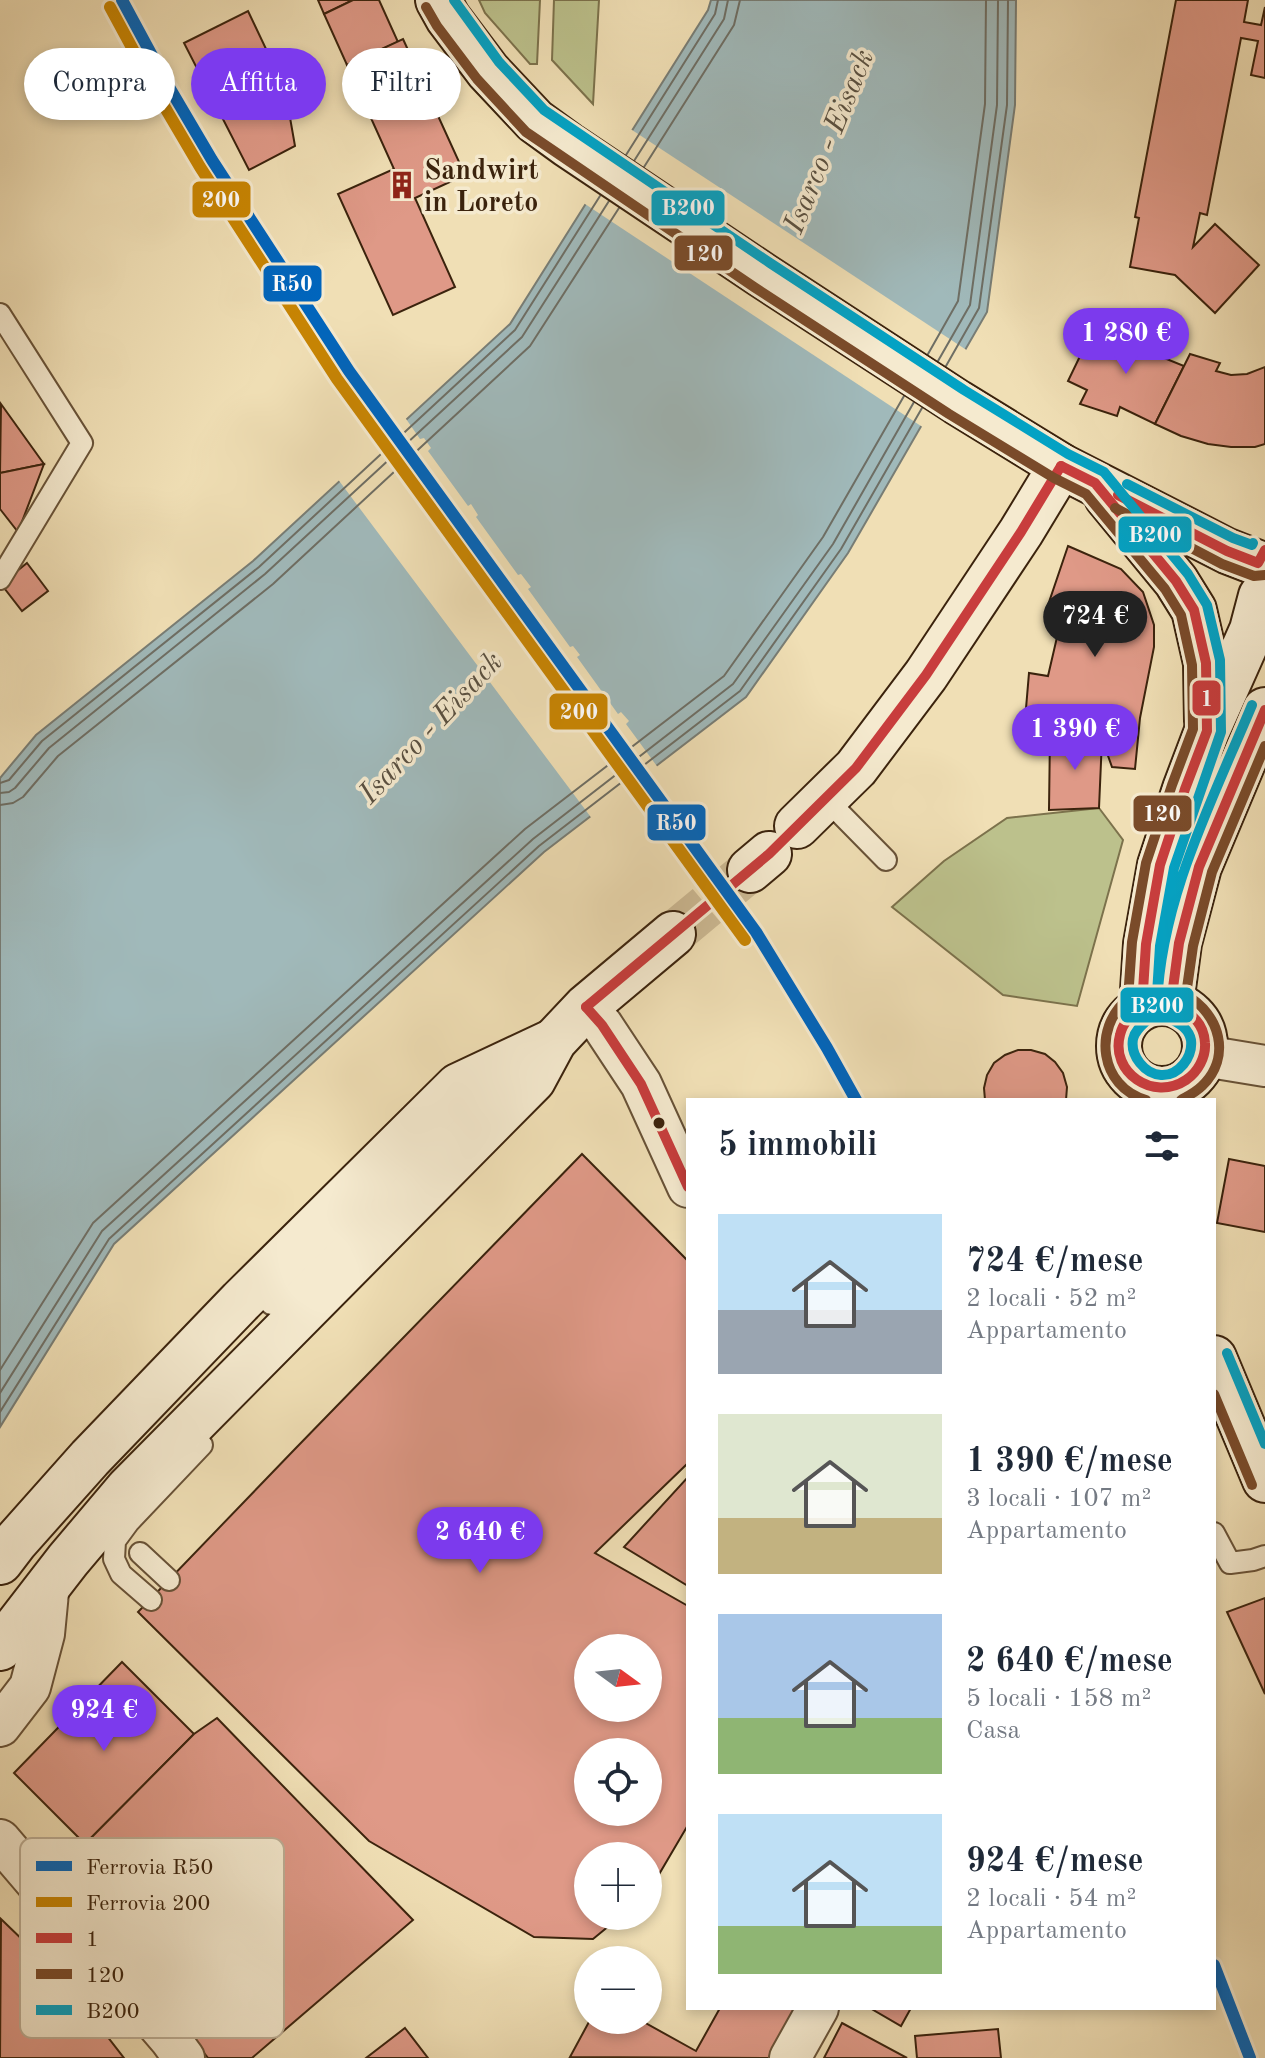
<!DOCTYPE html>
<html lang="it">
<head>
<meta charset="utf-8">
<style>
	body { margin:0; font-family:"Old Standard TT",serif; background:#f6f6f7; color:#1f2937; height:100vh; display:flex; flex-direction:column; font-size:30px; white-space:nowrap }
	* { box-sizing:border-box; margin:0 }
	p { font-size:26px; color:#747a83 }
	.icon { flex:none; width:44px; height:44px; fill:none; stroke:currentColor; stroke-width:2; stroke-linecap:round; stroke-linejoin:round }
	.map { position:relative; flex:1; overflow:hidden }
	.side { position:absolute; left:686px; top:1098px; width:530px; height:912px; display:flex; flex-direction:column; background:#fff; border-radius:0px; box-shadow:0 4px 12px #0003 }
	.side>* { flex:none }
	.guide { position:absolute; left:24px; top:48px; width:542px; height:72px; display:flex; gap:16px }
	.needle { width:52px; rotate:105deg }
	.tools { position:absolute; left:574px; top:1634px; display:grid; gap:16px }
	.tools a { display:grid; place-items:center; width:88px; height:88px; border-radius:50%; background:#fff; box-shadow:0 4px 12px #0003; font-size:40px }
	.price { position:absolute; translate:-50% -68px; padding:0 18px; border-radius:28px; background:#7c3aed; color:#fff; font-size:26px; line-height:52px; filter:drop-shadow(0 2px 4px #0008) }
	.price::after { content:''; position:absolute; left:50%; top:48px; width:24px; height:18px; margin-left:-12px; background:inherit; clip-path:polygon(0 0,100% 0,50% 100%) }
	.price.current { background:#222; color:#fff }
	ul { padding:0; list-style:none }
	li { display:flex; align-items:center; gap:24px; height:200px; padding:0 32px }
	li span { display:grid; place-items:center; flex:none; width:224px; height:160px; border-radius:0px; color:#555 }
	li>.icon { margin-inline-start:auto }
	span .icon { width:96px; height:96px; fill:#fffc; stroke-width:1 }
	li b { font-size:34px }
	h2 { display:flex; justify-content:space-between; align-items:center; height:96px; padding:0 32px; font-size:34px }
	.pill { padding:0 28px; border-radius:36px; background:#fff; box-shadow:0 4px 12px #0003; font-size:28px; line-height:72px }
	.pill.current { background:#7c3aed; color:#fff }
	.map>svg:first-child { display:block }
	.green { fill:#bcc18c; stroke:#7c724c; stroke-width:2 }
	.water { fill:#a0b9ba; stroke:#787d75; stroke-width:2 }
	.pier { fill:#f0dfb5 }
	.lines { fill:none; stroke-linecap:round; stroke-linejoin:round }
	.shore { stroke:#6e6e64; stroke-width:2 }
	.building { fill:#df9987; stroke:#3b230d; stroke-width:2; fill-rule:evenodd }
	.secondary-tunnel { stroke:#ccb993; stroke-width:44; stroke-dasharray:44 22; stroke-linecap:butt }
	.lane-casing { stroke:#685237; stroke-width:24 }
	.street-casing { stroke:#685237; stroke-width:44 }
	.secondary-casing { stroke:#3b230d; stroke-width:48 }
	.lane { stroke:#f5eacf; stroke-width:20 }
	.street { stroke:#f5eacf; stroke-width:40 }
	.secondary { stroke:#f5eacf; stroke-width:44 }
	.bus-1-casing { stroke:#f5eacf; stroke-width:16 }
	.bus-2-casing { stroke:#f5eacf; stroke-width:16 }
	.bus-3-casing { stroke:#f5eacf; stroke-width:16 }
	.bus-1 { stroke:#c83d3d; stroke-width:10 }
	.bus-2 { stroke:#7a4b2a; stroke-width:10 }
	.bus-3 { stroke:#03a2c4; stroke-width:10 }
	.rail-1-casing { stroke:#f5eacf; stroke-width:18 }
	.rail-2-casing { stroke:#f5eacf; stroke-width:18 }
	.rail-1 { stroke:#0065bd; stroke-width:12 }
	.rail-2 { stroke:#c88503; stroke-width:12 }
	.bus-dot { fill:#3b230d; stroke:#f5eacf; stroke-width:3 }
	.labels { text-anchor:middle; stroke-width:7; stroke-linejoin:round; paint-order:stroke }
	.poi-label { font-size:28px; font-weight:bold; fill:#3b230d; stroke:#f5eacf; text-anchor:start }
	.water-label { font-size:30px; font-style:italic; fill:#595041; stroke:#f5eacf }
	.key { fill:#f5eacf; stroke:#bdae95; stroke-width:2 }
	.key-label { font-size:22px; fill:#3b230d }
	.line-badge { stroke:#f5eacf; stroke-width:3 }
	.badge-label { font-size:22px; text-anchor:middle; font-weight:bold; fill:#fff }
</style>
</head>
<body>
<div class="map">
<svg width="1265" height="2058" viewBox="0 0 1265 2058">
	<rect width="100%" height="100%" fill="#f0dfb5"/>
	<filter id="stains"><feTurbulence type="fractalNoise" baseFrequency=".0025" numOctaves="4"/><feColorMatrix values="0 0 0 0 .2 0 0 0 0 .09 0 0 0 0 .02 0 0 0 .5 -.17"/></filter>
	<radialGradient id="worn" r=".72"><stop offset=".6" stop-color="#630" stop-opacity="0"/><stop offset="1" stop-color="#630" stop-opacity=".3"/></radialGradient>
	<!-- green -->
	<g class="green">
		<polygon points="479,0 540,0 537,64 530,64 485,13"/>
		<polygon points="554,0 599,0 593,104 552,60"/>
		<polygon points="1099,808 1123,840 1077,1006 1003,995 892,907 944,861 1007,818"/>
	</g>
	<!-- water -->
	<polygon class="water" points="711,0 1016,0 1015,105 987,312 848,553 746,697 544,852 114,1244 0,1427 0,778 36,735 253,561 510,324 708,10"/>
	<!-- pier -->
	<g class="pier">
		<polygon points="629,128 968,351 924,428 582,202"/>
		<polygon points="404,416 420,439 424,438 431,448 428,451 468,506 471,504 478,515 476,517 518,575 521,574 531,587 528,589 570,647 573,646 580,655 577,657 618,714 621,712 629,721 626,724 659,769 593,820 337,478"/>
	</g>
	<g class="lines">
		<!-- shore -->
		<g class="shore">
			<polyline points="626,155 715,14 718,0"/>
			<polyline points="634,161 724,19 728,0"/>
			<polyline points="644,167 734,25 740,0"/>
			<polyline points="928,354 958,301 985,104 986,0"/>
			<polyline points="938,361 970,305 997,105 998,0"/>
			<polyline points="946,366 979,308 1007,105 1008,0"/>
			<polyline points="0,783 9,780 42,741 259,567 515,330 600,196"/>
			<polyline points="0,793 9,792 15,788 49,748 265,574 522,337 609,201"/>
			<polyline points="0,805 13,803 23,797 58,756 273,584 530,346 619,208"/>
			<polyline points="0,1370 93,1223 525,829 724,676 823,537 904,396"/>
			<polyline points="0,1393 102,1231 533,839 733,684 833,544 914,402"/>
			<polyline points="0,1412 109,1239 539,846 740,691 841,549 922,408"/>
		</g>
	</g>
	<!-- building -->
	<g class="building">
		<polygon points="318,0 353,0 324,14"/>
		<polygon points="353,0 379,0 398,42 347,65 324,14"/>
		<polygon points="1176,0 1248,0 1244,22 1261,25 1265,7 1265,78 1251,75 1258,41 1241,38 1207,215 1200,213 1193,247 1215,224 1259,265 1215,313 1175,275 1130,267 1139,218 1135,217"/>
		<polygon points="248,11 285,89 295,146 249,170 184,43"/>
		<polygon points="403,39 465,175 415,198 455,287 393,315 338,194 394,169 347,65"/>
		<polygon points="1108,325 1166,354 1164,358 1184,366 1155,424 1120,407 1117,416 1080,404 1087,390 1068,381 1083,350 1092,355"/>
		<polygon points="1190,354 1220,363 1216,371 1231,375 1247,374 1265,367 1265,444 1255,447 1231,447 1208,444 1181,436 1155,424"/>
		<polygon points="1,404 44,464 0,473"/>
		<polygon points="44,464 18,532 0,509 0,473"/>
		<polygon points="1068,546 1121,569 1143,592 1154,625 1154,647 1140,718 1135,769 1112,767 1102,739 1024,732 1029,673 1048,676 1061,620 1045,614"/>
		<polygon points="27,563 48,591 22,611 1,584"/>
		<polygon points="1050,734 1102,739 1099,808 1049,810"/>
		<polygon points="1018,1050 1031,1050 1045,1054 1055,1062 1063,1073 1067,1087 1066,1100 985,1100 984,1088 987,1075 994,1063 1005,1055"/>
		<path d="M 582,1154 L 688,1261 L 688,1463 L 595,1553 L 688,1606 L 688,1825 L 648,1893 L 648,1856 L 588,1856 L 588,1916 L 621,1916 L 593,1939 L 534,1937 L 369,1841 L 138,1612 L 294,1450 ZM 588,1648 L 648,1648 L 648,1708 L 588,1708 ZM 588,1752 L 648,1752 L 648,1812 L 588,1812 Z"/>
		<polygon points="1229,1159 1265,1166 1265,1232 1217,1223"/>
		<polygon points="688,1477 688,1586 624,1547"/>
		<polygon points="1265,1598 1265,1694 1227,1612"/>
		<polygon points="122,1662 194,1734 85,1844 14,1773"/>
		<polygon points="217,1718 413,1920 252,2058 208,2058 53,1870 85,1844 194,1734"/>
		<polygon points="1,1919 62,1978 124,2058 0,2058"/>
		<polygon points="720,2008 797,2008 770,2058 570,2057 590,2020 640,2020 696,2051"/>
		<polygon points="870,2008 911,2008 901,2026"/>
		<polygon points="842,2023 907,2058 824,2058"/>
		<polygon points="405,2028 428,2058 366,2058"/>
		<polygon points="998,2029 1001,2058 917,2058 915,2036"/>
	</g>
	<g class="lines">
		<!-- secondary-tunnel -->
		<polyline class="secondary-tunnel" points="673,934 750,870"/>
		<defs>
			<g id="lane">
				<polyline points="0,314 82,443 0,579"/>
				<polyline points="826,799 886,860"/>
				<polyline points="271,1304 494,1084"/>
				<polyline points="1214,1533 1230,1563 1253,1560 1265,1556"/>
				<polyline points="140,1553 169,1580"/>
				<polyline points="151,1600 121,1574 114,1559 115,1541 129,1522 202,1445"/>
			</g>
			<g id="street">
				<polyline points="586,1007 602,1025 641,1084 688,1187"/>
				<polyline points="1204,1056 1265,1066"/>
				<polyline points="0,1726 30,1687 44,1634 49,1582"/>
				<polyline points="0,1840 170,2039 184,2058"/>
				<polyline points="790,2058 818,2008"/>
			</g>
			<g id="secondary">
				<polyline points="438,0 448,18 488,71 535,121 568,145 762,275 957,402 1061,466 1227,551 1258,563"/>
				<polyline points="1107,497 1176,581 1194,610 1206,663 1207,721"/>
				<polyline points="797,826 856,768 926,675 1021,532 1061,466"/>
				<polyline points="750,870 769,854"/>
				<circle cx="1162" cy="1046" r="43"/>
				<polyline points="1171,1003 1179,943 1199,867 1265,710"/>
				<polyline points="1142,1006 1146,944 1160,865 1185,789 1207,731 1252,630 1261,596"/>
				<polyline points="1214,1358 1265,1480"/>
				<polyline points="0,1562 16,1541 90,1458 241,1301 458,1086 554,1041"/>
				<polyline points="0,1648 68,1560 128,1489 533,1080 554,1041 586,1007 673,934"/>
			</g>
		</defs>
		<!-- lane casing -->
		<use href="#lane" class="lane-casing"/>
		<!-- street casing -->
		<use href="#street" class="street-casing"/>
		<!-- secondary casing -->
		<use href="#secondary" class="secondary-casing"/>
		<!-- lane -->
		<use href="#lane" class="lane"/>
		<!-- street -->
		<use href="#street" class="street"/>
		<!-- secondary -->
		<use href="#secondary" class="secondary"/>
		<defs>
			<g id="bus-1">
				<path d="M 1061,466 L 1095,483 L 1176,581 L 1194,610 L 1206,663 L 1207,731 L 1185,789 L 1160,865 L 1146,944 L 1142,1006 C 1132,1014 1123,1022 1120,1035 C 1110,1072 1153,1102 1186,1080 C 1198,1072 1206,1057 1205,1043 C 1204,1022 1188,1010 1171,1003 L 1179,943 L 1199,867 L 1265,710"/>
				<polyline points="1118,495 1227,551 1258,563 1265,550"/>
				<polyline points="586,1007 769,854 856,768 926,675 1021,532 1061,466"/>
				<polyline points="586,1007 602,1025 641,1084 688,1187"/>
			</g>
			<g id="bus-2">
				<path d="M 426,7 L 437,26 L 477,79 L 526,132 L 754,287 L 949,414 L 1054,478 L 1086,494 L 1165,589 L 1181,615 L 1192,665 L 1193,729 L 1172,785 L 1146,863 L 1132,942 L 1128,999 C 1092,1028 1100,1087 1146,1100"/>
				<polyline points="1115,508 1222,564 1254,576 1265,575"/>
				<path d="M 1181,1100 C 1188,1096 1196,1092 1202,1086 C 1232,1057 1220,1014 1186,995 L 1193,946 L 1212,872 L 1265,746"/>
				<polyline points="1214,1394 1252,1485"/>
			</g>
			<g id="bus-3">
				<path d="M 454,0 L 499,62 L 544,110 L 770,263 L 964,390 L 1068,454 L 1104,472 L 1188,574 L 1207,605 L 1220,660 L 1221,732 L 1174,868 L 1160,946 L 1156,1010 C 1150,1021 1136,1026 1133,1039 C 1130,1056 1145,1074 1161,1075 C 1179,1076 1193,1057 1191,1040 C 1187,1020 1164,1022 1157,1005 C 1161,899 1212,801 1252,705"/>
				<polyline points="1127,484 1233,538 1252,545 1253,543"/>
				<polyline points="1227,1353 1265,1444"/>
			</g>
		</defs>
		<!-- bus-1 casing -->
		<use href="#bus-1" class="bus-1-casing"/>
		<!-- bus-2 casing -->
		<use href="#bus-2" class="bus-2-casing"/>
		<!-- bus-3 casing -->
		<use href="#bus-3" class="bus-3-casing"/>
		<!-- bus-1 -->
		<use href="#bus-1" class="bus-1"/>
		<!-- bus-2 -->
		<use href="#bus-2" class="bus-2"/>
		<!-- bus-3 -->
		<use href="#bus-3" class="bus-3"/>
		<defs>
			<g id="rail-1">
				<polyline points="122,0 169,87 212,160 349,371 756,932 827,1048 856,1100"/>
				<polyline points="1214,1965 1250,2058"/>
			</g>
			<polyline id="rail-2" points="110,7 157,94 200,167 337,379 745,940"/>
		</defs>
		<!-- rail-1 casing -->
		<use href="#rail-1" class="rail-1-casing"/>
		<!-- rail-2 casing -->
		<use href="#rail-2" class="rail-2-casing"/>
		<!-- rail-1 -->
		<use href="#rail-1" class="rail-1"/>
		<!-- rail-2 -->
		<use href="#rail-2" class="rail-2"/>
	</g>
	<!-- icons -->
	<defs>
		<symbol id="building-bare" viewBox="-9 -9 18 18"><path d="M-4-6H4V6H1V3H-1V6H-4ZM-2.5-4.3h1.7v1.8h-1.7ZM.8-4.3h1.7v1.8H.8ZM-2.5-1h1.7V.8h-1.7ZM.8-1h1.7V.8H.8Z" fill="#8f2418" stroke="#f5eacf" stroke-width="2.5" paint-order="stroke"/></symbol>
	</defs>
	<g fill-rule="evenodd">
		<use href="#building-bare" x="382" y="165" width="40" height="40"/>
	</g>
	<!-- markers -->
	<circle class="bus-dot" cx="659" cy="1123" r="7"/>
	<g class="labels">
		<!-- poi labels -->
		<g class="poi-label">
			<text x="424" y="179">Sandwirt<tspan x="424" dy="32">in Loreto</tspan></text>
		</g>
		<!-- water labels -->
		<g class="water-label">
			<text transform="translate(828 141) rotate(-68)" y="10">Isarco - Eisack</text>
			<text transform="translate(430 727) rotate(-47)" y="10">Isarco - Eisack</text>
		</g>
	</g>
	<!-- legend -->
	<rect x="20" y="1838" width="264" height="200" rx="12" class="key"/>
	<rect x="36" y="1861" width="36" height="10" fill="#0065bd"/>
	<rect x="36" y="1897" width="36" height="10" fill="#c88503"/>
	<rect x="36" y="1933" width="36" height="10" fill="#c83d3d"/>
	<rect x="36" y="1969" width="36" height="10" fill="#7a4b2a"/>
	<rect x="36" y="2005" width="36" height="10" fill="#03a2c4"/>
	<g class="key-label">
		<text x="86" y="1874">Ferrovia R50</text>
		<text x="86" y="1910">Ferrovia 200</text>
		<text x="86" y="1946">1</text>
		<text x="86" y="1982">120</text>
		<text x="86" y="2018">B200</text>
	</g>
	<g class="line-badge">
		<rect x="191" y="180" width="61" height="39" rx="8" fill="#c88503"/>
		<rect x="650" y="189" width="76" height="38" rx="8" fill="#03a2c4"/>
		<rect x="673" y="234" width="61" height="38" rx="8" fill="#7a4b2a"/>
		<rect x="262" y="264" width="61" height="39" rx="8" fill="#0065bd"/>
		<rect x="1117" y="515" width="76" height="39" rx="8" fill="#03a2c4"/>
		<rect x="1191" y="679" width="31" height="38" rx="8" fill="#c83d3d"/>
		<rect x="548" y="692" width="61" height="39" rx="8" fill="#c88503"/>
		<rect x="1132" y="794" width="61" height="39" rx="8" fill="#7a4b2a"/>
		<rect x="646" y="803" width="61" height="39" rx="8" fill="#0065bd"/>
		<rect x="1119" y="986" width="76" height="38" rx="8" fill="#03a2c4"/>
	</g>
	<g class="badge-label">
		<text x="221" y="207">200</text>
		<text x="688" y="215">B200</text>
		<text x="704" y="261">120</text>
		<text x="292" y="291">R50</text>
		<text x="1155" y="542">B200</text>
		<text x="1207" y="706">1</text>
		<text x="579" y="719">200</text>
		<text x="1162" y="821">120</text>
		<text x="676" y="830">R50</text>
		<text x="1157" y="1013">B200</text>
	</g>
	<rect width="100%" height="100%" filter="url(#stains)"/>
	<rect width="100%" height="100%" fill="url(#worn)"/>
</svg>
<div class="tools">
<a><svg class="needle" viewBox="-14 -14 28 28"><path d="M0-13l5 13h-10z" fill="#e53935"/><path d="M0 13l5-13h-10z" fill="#747a83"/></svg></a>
<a><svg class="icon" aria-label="locate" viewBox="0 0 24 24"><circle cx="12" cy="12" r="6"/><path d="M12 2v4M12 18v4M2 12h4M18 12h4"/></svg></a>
<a>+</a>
<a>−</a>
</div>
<b class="price" style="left:1126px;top:376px">1 280 €</b>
<b class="price current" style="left:1095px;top:659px">724 €</b>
<b class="price" style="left:1075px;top:772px">1 390 €</b>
<b class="price" style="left:480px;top:1575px">2 640 €</b>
<b class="price" style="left:104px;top:1753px">924 €</b>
<div class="guide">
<a class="pill">Compra</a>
<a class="pill current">Affitta</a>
<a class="pill">Filtri</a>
</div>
<section class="side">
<h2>5 immobili<svg class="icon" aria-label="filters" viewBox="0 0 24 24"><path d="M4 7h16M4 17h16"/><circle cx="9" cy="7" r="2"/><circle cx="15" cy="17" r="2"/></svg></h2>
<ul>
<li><span style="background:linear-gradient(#bfe0f5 60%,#9aa5b1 0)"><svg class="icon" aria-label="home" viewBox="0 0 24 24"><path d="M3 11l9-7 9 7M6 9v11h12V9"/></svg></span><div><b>724 €/mese</b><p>2 locali · 52 m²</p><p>Appartamento</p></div></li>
<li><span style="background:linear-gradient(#dfe7d0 65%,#c2b280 0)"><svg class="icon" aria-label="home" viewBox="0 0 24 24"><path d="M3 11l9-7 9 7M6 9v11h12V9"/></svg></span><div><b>1 390 €/mese</b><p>3 locali · 107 m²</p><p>Appartamento</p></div></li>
<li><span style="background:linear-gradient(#a9c7e8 65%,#8fb573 0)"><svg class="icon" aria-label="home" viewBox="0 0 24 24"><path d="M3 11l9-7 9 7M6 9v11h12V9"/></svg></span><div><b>2 640 €/mese</b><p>5 locali · 158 m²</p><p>Casa</p></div></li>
<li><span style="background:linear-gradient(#bfe0f5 70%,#8fb573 0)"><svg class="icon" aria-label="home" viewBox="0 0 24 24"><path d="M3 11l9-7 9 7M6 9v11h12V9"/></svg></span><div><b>924 €/mese</b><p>2 locali · 54 m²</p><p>Appartamento</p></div></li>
</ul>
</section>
</div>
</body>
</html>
